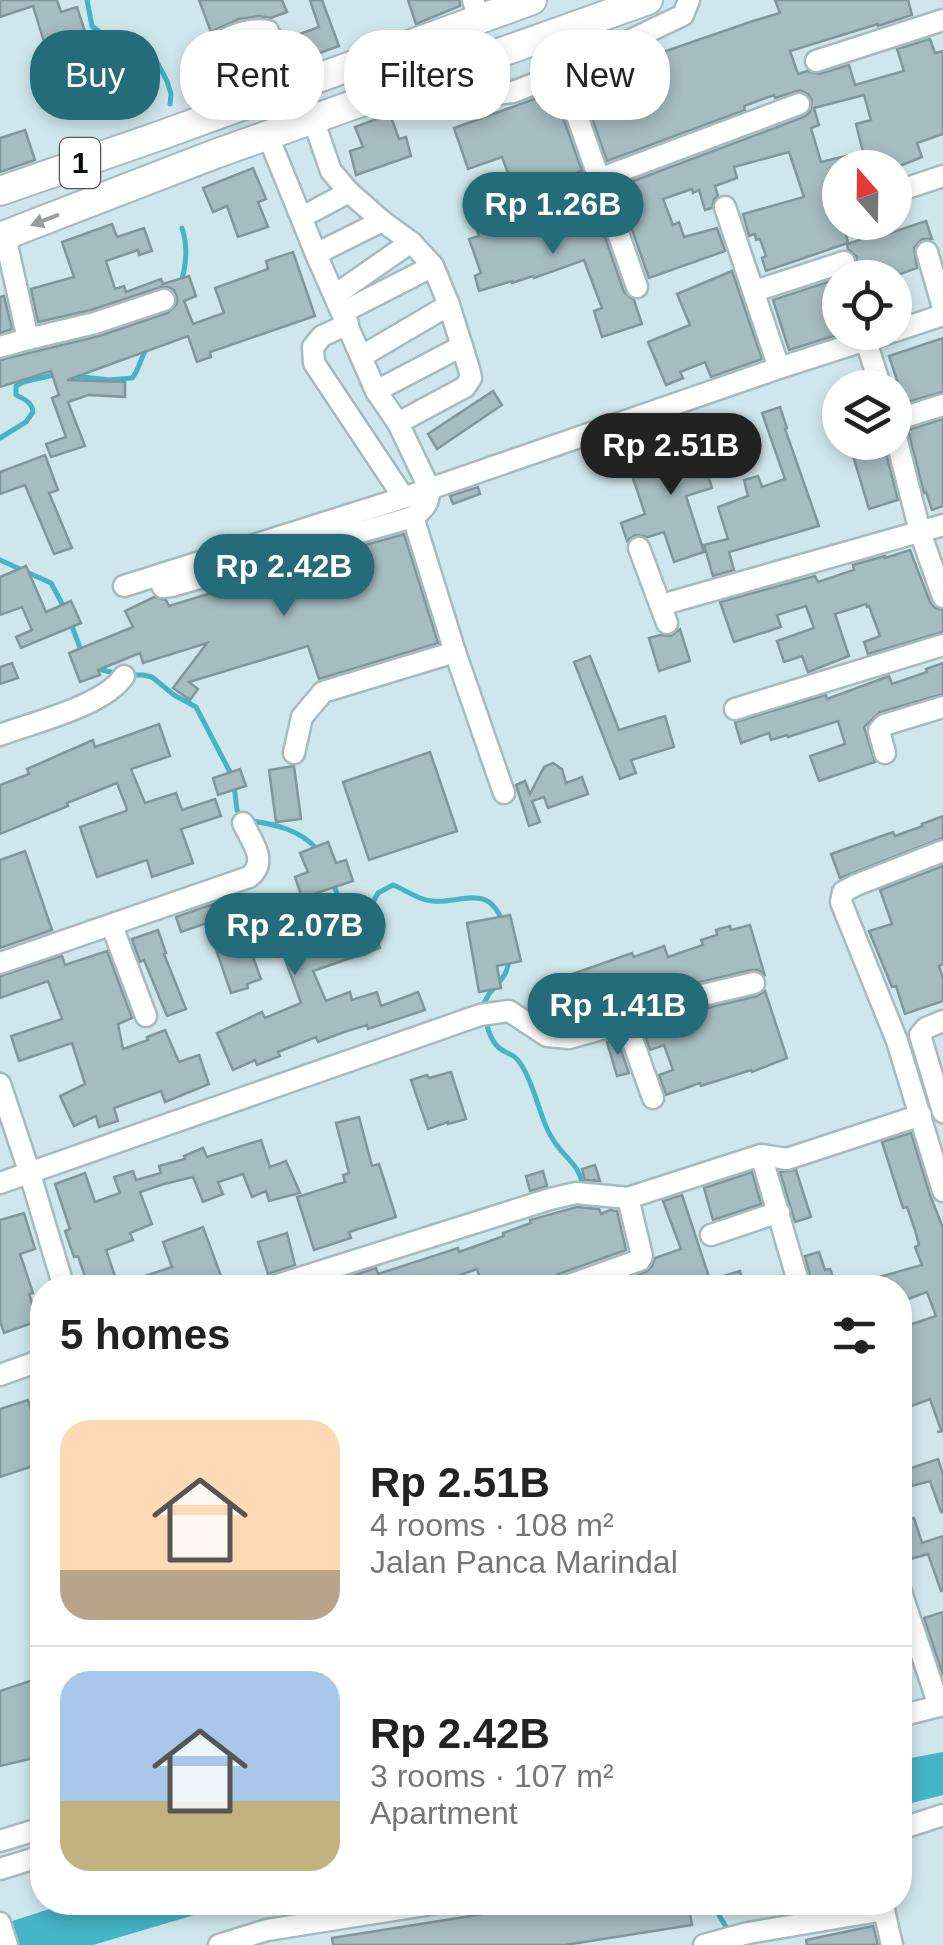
<!DOCTYPE html>
<html lang="en">
<head>
<meta charset="utf-8">
<style>
	body { margin:0; font-family:Helvetica,sans-serif; background:#f6f6f6; color:#222; height:100vh; display:flex; flex-direction:column; font-size:38px; white-space:nowrap }
	* { box-sizing:border-box; margin:0 }
	p { font-size:32px; color:#767676 }
	.icon { flex:none; width:55px; height:55px; fill:none; stroke:currentColor; stroke-width:2; stroke-linecap:round; stroke-linejoin:round }
	.map { position:relative; flex:1; overflow:hidden }
	.sheet { position:absolute; left:30px; top:1275px; width:882px; height:640px; display:flex; flex-direction:column; background:#fff; border-radius:40px; box-shadow:0 5px 15px #0003 }
	.sheet>* { flex:none }
	.banner { position:absolute; left:30px; top:30px; width:885px; height:90px; display:flex; gap:20px }
	.needle { width:65px; rotate:340deg }
	.tools { position:absolute; left:822px; top:150px; display:grid; gap:20px }
	.tools a { display:grid; place-items:center; width:90px; height:90px; border-radius:50%; background:#fff; box-shadow:0 5px 15px #0003; font-size:50px }
	.price { position:absolute; translate:-50% -85px; padding:0 22px; border-radius:35px; background:#246c79; color:#fff; font-size:32px; line-height:65px; filter:drop-shadow(0 2px 5px #0008) }
	.price::after { content:''; position:absolute; left:50%; top:60px; width:30px; height:22px; margin-left:-15px; background:inherit; clip-path:polygon(0 0,100% 0,50% 100%) }
	.price.selected { background:#222; color:#fff }
	ul { padding:0; list-style:none }
	li { display:flex; align-items:center; gap:30px; height:250px; padding:0 30px }
	li+li { border-top:2px solid #e0e0e0 }
	li span { display:grid; place-items:center; flex:none; width:280px; height:200px; border-radius:30px; color:#555 }
	li>.icon { margin-inline-start:auto }
	span .icon { width:120px; height:120px; fill:#fffc; stroke-width:1 }
	li b { font-size:42px }
	h2 { display:flex; justify-content:space-between; align-items:center; height:120px; padding:0 30px; font-size:42px }
	.tag { padding:0 35px; border-radius:40px; background:#fff; box-shadow:0 5px 15px #0003; font-size:35px; line-height:90px }
	.tag.selected { background:#246c79; color:#fff }
	.map>svg:first-child { display:block }
	.water { fill:#45b4c7 }
	.lines { fill:none; stroke-linecap:round; stroke-linejoin:round }
	.stream { stroke:#45b4c7; stroke-width:5 }
	.building { fill:#a5bcc0; stroke:#80969a; stroke-width:2.5; fill-rule:evenodd }
	.minor-casing { stroke:#a4bbbf; stroke-width:25 }
	.highway-casing { stroke:#a4bbbf; stroke-width:32 }
	.path { stroke:#829397; stroke-width:2.5; stroke-dasharray:8 5; stroke-linecap:butt }
	.minor { stroke:#fff; stroke-width:20 }
	.highway { stroke:#fff; stroke-width:28 }
	.oneway { fill:#9b9e9f }
	.labels { text-anchor:middle; stroke-width:9; stroke-linejoin:round; paint-order:stroke }
	.shield { fill:#fff; stroke:#515656; stroke-width:2.5 }
	.shield-label { font-size:30px; font-weight:bold; fill:#060d0e }
</style>
</head>
<body>
<div class="map">
<svg width="943" height="1945" viewBox="0 0 943 1945">
	<rect width="100%" height="100%" fill="#cfe7ec"/>
	<!-- water -->
	<g class="water">
		<polygon points="943,1752 943,1795 900,1806 900,1760"/>
		<polygon points="68,1903 235,1903 93,1945 0,1945 0,1925"/>
	</g>
	<g class="lines">
		<!-- stream -->
		<g class="stream">
			<polyline points="87,0 92,26 102,34 153,55 167,81 171,94 170,104"/>
			<path d="M 167,317 C 181,289 192,258 182,228"/>
			<path d="M 74,376 L 109,380 L 132,378 C 140,369 140,357 148,347"/>
			<path d="M 0,438 L 26,422 L 33,412 C 32,402 24,399 16,395 L 16,386 L 23,382 L 58,374"/>
			<polyline points="0,560 51,583 66,611"/>
			<polyline points="70,621 82,653"/>
			<polyline points="95,668 118,674"/>
			<polyline points="129,675 143,675 152,677 174,695 196,707 231,774"/>
			<polyline points="234,785 237,810 241,817"/>
			<path d="M 251,821 C 275,824 300,830 317,849"/>
			<polyline points="332,881 345,913"/>
			<path d="M 366,915 L 378,893 L 393,885 C 406,890 418,900 432,901 C 461,904 488,882 503,923"/>
			<path d="M 483,1008 C 487,986 508,984 509,958"/>
			<path d="M 485,1019 C 488,1028 490,1040 498,1047 C 508,1056 513,1051 522,1066 C 537,1090 540,1123 556,1144 C 569,1162 581,1166 583,1190"/>
			<polyline points="711,1902 728,1930"/>
		</g>
	</g>
	<!-- building -->
	<g class="building">
		<polygon points="0,0 57,0 61,12 77,7 87,38 74,42 82,65 64,71 54,42 45,45 33,6 0,17"/>
		<polygon points="199,0 282,0 287,12 271,18 259,16 239,19 211,32"/>
		<polygon points="310,0 322,0 339,46 317,54 313,44 291,51 286,39 319,27"/>
		<polygon points="408,0 460,0 460,6 416,24"/>
		<path d="M 775,0 L 908,0 L 912,15 L 878,26 L 878,24 L 790,51 L 798,74 L 807,71 L 819,74 L 849,65 L 855,85 L 904,71 L 897,49 L 930,39 L 935,53 L 943,51 L 943,134 L 917,143 L 922,157 L 895,168 L 840,168 L 840,222 L 843,222 L 848,243 L 766,271 L 762,258 L 766,256 L 760,239 L 756,240 L 755,234 L 749,236 L 743,214 L 804,197 L 789,152 L 734,167 L 737,178 L 715,186 L 718,196 L 714,199 L 712,208 L 705,210 L 699,190 L 693,193 L 692,189 L 663,199 L 673,225 L 679,222 L 684,237 L 717,228 L 725,251 L 649,278 L 617,187 L 804,117 L 810,112 L 812,100 L 808,94 L 800,90 L 775,98 L 774,95 L 744,106 L 745,110 L 607,161 L 579,81 L 753,21 L 780,13 ZM 864,95 L 871,120 L 856,124 L 863,152 L 821,162 L 811,128 L 819,125 L 814,108 Z"/>
		<polygon points="246,54 256,81 229,90 220,64"/>
		<polygon points="554,92 582,171 516,195 502,157 468,169 454,128"/>
		<polygon points="390,114 399,139 406,137 411,156 356,175 350,151 363,147 355,127"/>
		<polygon points="25,130 35,160 0,172 0,138"/>
		<polygon points="253,168 266,199 258,202 268,227 238,237 227,206 213,212 203,188"/>
		<polygon points="591,197 624,292 634,300 642,324 602,337 594,311 602,308 584,260 534,278 533,276 512,283 512,281 479,291 475,276 481,273 469,239 479,236 470,213 505,199 504,216 508,221 514,224 518,232 568,215 565,206"/>
		<polygon points="926,221 932,239 922,239 914,248 917,268 889,278 857,278 855,270 857,257 848,249 847,244 877,234 878,237"/>
		<polygon points="112,224 117,237 144,228 152,251 139,255 138,250 106,261 115,289 124,286 126,292 161,279 163,284 189,276 196,296 184,301 193,324 224,313 215,288 268,269 266,261 293,252 315,316 210,352 211,357 197,362 188,336 67,380 125,382 125,397 88,395 68,402 85,446 51,457 46,444 66,437 52,398 59,395 51,371 0,387 0,360 99,336 168,313 177,304 177,297 174,290 168,287 161,287 91,310 38,322 31,289 74,277 62,242"/>
		<polygon points="732,271 762,359 711,377 705,362 680,372 683,378 666,385 648,342 690,325 677,294"/>
		<polygon points="840,278 840,334 789,350 773,300"/>
		<polygon points="4,296 12,329 0,333 0,297"/>
		<polygon points="943,338 943,392 897,405 895,381 897,380 889,356"/>
		<polygon points="493,391 502,405 437,449 428,434"/>
		<polygon points="780,407 787,428 785,429 819,526 729,552 734,570 713,576 704,545 728,539 718,507 748,496 744,480 758,476 762,487 785,479 762,413"/>
		<polygon points="943,419 943,506 932,510 926,492 924,493 908,430"/>
		<polygon points="743,420 749,441 727,449 720,428"/>
		<polygon points="694,432 712,488 686,496 704,552 674,562 664,532 648,537 635,535 627,541 621,523 645,514 631,472 672,459 666,440"/>
		<polygon points="854,442 883,442 898,500 869,509 851,449 856,448"/>
		<polygon points="45,455 58,490 49,493 72,548 54,554 25,485 0,494 0,472"/>
		<polygon points="478,487 480,494 453,504 450,496"/>
		<polygon points="404,534 438,643 319,679 308,646 189,682 198,689 190,700 173,688 207,643 143,663 140,653 98,670 100,675 80,682 69,653 133,627 125,611 154,597 166,600 169,606 283,571 282,569"/>
		<polygon points="910,550 930,602 935,608 943,610 943,632 868,654 864,642 880,636 869,606 867,607 866,604 835,614 849,656 808,672 802,656 784,662 777,641 814,628 806,606 777,615 781,627 734,642 720,602 815,576 818,582 854,570 853,565 885,556 885,558"/>
		<polygon points="26,566 46,612 71,601 81,623 21,648 16,637 32,630 22,607 0,615 0,577"/>
		<polygon points="680,629 690,661 659,671 649,638 660,635 671,636"/>
		<polygon points="590,656 619,730 665,716 674,747 631,760 636,773 620,779 574,662"/>
		<polygon points="12,663 18,678 0,684 0,667"/>
		<polygon points="943,663 943,694 880,712 864,727 875,762 819,781 810,756 845,744 838,721 788,737 787,735 771,740 769,733 741,743 735,722 826,695 827,699 889,676 892,684 927,672 926,669"/>
		<polygon points="159,724 170,756 131,769 145,803 176,793 182,810 215,799 221,816 181,829 193,863 152,877 147,860 97,877 80,827 126,811 127,809 117,783 67,803 68,806 0,834 0,785 29,774 27,769 93,740 95,747"/>
		<polygon points="430,752 457,831 369,860 343,782"/>
		<polygon points="553,763 562,769 566,783 582,777 588,794 548,808 544,797 532,801 540,822 529,826 516,785 525,781 530,794 544,767"/>
		<polygon points="294,766 301,819 276,822 269,770"/>
		<polygon points="240,769 246,786 218,795 213,778"/>
		<polygon points="943,816 943,838 840,878 831,854 893,832 895,836 923,826 922,824"/>
		<polygon points="328,842 336,863 346,860 353,881 302,898 295,877 308,872 300,853"/>
		<polygon points="25,851 52,930 0,948 0,860"/>
		<polygon points="943,866 943,964 939,966 943,978 943,1001 905,1014 896,986 892,987 869,931 892,924 880,890"/>
		<polygon points="230,898 240,927 268,918 269,922 291,913 296,926 364,903 380,948 313,971 326,1001 350,992 352,1000 377,992 381,1006 418,992 425,1010 368,1029 367,1025 347,1031 318,1042 316,1037 278,1052 280,1056 257,1065 255,1060 233,1070 217,1033 262,1012 265,1018 301,1003 281,948 253,957 261,979 247,984 248,988 231,993 207,923 181,932 176,917"/>
		<polygon points="510,915 521,961 497,966 501,988 479,992 467,923"/>
		<polygon points="750,925 765,976 759,970 751,970 679,987 598,1016 591,994 566,1002 572,1018 558,1023 547,1020 543,1012 535,990 564,979 564,977 632,953 634,957 664,946 668,957 703,945 701,940 717,935 716,930 730,926 731,930"/>
		<polygon points="158,930 166,953 164,954 186,1009 167,1016 144,960 140,962 132,939"/>
		<polygon points="107,951 132,1018 118,1024 123,1049 148,1040 147,1037 165,1030 179,1062 199,1055 209,1084 165,1102 161,1091 114,1108 118,1121 99,1127 96,1116 74,1126 60,1096 85,1084 72,1043 19,1061 11,1036 62,1019 48,981 0,998 0,976 62,956 65,965"/>
		<polygon points="765,991 787,1058 752,1072 751,1070 701,1086 700,1083 666,1095 659,1075 673,1070 664,1045 650,1050 643,1030 686,1013 757,996"/>
		<polygon points="617,1039 629,1073 617,1076 607,1042"/>
		<polygon points="451,1072 466,1119 448,1124 448,1122 428,1129 411,1080 427,1075 429,1078"/>
		<polygon points="359,1117 372,1166 379,1164 396,1217 349,1232 351,1238 314,1250 297,1197 345,1182 343,1175 349,1173 336,1123"/>
		<polygon points="911,1133 930,1195 943,1228 943,1429 941,1430 930,1399 904,1409 900,1398 900,1393 908,1390 900,1366 900,1328 936,1316 927,1292 900,1302 900,1288 882,1288 879,1277 922,1265 915,1247 919,1245 915,1230 907,1207 903,1208 882,1142"/>
		<polygon points="261,1140 270,1167 286,1161 300,1193 269,1201 266,1191 252,1197 243,1174 218,1182 223,1194 203,1202 193,1177 164,1184 140,1192 152,1224 130,1233 133,1240 106,1250 118,1285 172,1267 163,1242 203,1227 221,1276 190,1288 89,1288 78,1256 74,1257 65,1231 70,1229 55,1184 85,1173 95,1202 120,1193 114,1177 133,1171 136,1180 161,1173 159,1166 185,1159 184,1156 203,1148 207,1157"/>
		<polygon points="595,1165 600,1181 585,1180 582,1169"/>
		<polygon points="796,1170 811,1217 795,1222 780,1172"/>
		<polygon points="543,1171 547,1186 530,1191 526,1176"/>
		<polygon points="752,1172 761,1204 713,1220 704,1188"/>
		<polygon points="682,1195 710,1280 740,1271 745,1288 617,1288 616,1283 646,1272 652,1266 655,1258 681,1249 663,1201"/>
		<polygon points="577,1207 599,1209 601,1214 610,1210 617,1211 626,1250 556,1275 550,1280 548,1288 483,1288 477,1269 452,1278 455,1288 315,1288 376,1268 378,1274 458,1248 459,1252 504,1236 503,1233 531,1223 530,1220"/>
		<polygon points="24,1213 35,1249 20,1254 33,1293 29,1294 38,1321 4,1333 0,1321 0,1220"/>
		<polygon points="287,1233 295,1265 268,1274 258,1242"/>
		<polygon points="819,1252 825,1270 830,1269 836,1284 824,1288 813,1288 805,1256"/>
		<polygon points="28,1400 42,1444 42,1463 0,1477 0,1409"/>
		<polygon points="938,1459 943,1474 943,1512 941,1512 930,1481 912,1486 908,1469"/>
		<polygon points="914,1518 922,1543 943,1536 943,1590 941,1591 928,1554 900,1562 900,1551 904,1549 900,1535 900,1522"/>
		<polygon points="943,1612 943,1675 924,1618"/>
		<polygon points="42,1677 42,1756 0,1766 0,1691"/>
		<polygon points="559,1902 688,1902 692,1925 565,1945 333,1945 332,1938"/>
		<polygon points="873,1926 878,1945 807,1945 806,1940"/>
	</g>
	<g class="lines">
		<defs>
			<g id="minor">
				<polyline points="473,0 479,19"/>
				<polyline points="549,36 637,287"/>
				<polyline points="816,61 943,20"/>
				<polyline points="453,69 475,90 495,94 513,92 560,74 683,15 689,0"/>
				<path d="M 223,113 L 204,61 L 205,52 C 223,39 246,27 268,31 L 291,87"/>
				<polyline points="313,119 331,171 349,192 382,221 411,242 433,266 449,305 469,369 471,378 465,387 398,423"/>
				<polyline points="895,192 943,176"/>
				<polyline points="725,207 779,368"/>
				<polyline points="516,210 799,104"/>
				<polyline points="302,217 349,192"/>
				<polyline points="927,252 943,308"/>
				<polyline points="316,254 382,221"/>
				<polyline points="755,291 844,262"/>
				<polyline points="335,295 411,242"/>
				<polyline points="343,312 433,266"/>
				<polyline points="348,324 322,336 313,347 314,363 404,498"/>
				<polyline points="895,331 943,315"/>
				<polyline points="28,339 95,323 164,300"/>
				<polyline points="866,341 881,388"/>
				<polyline points="0,347 28,339 5,236"/>
				<polyline points="362,356 449,305"/>
				<polyline points="376,391 462,346"/>
				<polyline points="895,420 943,405"/>
				<polyline points="895,433 920,532 943,597"/>
				<polyline points="413,517 455,652 504,793"/>
				<polyline points="639,548 667,623"/>
				<path d="M 157,576 L 163,587 L 172,586 L 413,517 C 424,509 430,503 429,488 L 398,423 L 376,391 L 316,254 L 268,136"/>
				<polyline points="124,586 409,496 779,368 891,332"/>
				<polyline points="661,605 943,525"/>
				<polyline points="735,709 943,645"/>
				<path d="M 0,735 C 34,722 104,706 124,676"/>
				<polyline points="294,753 302,717 323,692 455,652"/>
				<polyline points="885,753 879,731 884,725 943,707"/>
				<polyline points="943,851 856,885 843,892 841,902 897,1041 943,1191"/>
				<polyline points="112,926 146,1016"/>
				<path d="M 0,963 L 249,877 C 269,862 252,842 243,823"/>
				<polyline points="943,1021 926,1028 920,1035 943,1112"/>
				<polyline points="626,1022 653,1098"/>
				<polyline points="0,1084 30,1174 64,1288"/>
				<polyline points="761,1155 800,1288"/>
				<polyline points="0,1183 480,1015 509,1011 547,1036 569,1038 626,1022 682,1000 754,983"/>
				<polyline points="711,1235 779,1212"/>
				<polyline points="268,1288 550,1199 576,1193 628,1198 761,1155 787,1159 921,1115"/>
				<polyline points="561,1288 640,1260 642,1256 628,1198"/>
				<polyline points="0,1375 42,1360"/>
				<polyline points="900,1589 939,1706"/>
				<polyline points="900,1716 943,1705"/>
				<polyline points="900,1829 943,1815"/>
				<polyline points="0,1841 42,1828"/>
				<polyline points="0,1869 42,1856"/>
				<polyline points="882,1902 892,1945"/>
				<polyline points="0,1923 7,1945"/>
				<polyline points="219,1945 267,1930 444,1902"/>
				<polyline points="704,1945 748,1933 884,1910"/>
			</g>
			<g id="highway">
				<polyline points="0,191 159,136 532,0"/>
				<polyline points="0,237 215,154 648,0"/>
			</g>
		</defs>
		<!-- minor casing -->
		<use href="#minor" class="minor-casing"/>
		<!-- highway casing -->
		<use href="#highway" class="highway-casing"/>
		<!-- path -->
		<polyline class="path" points="937,1432 943,1431"/>
		<!-- minor -->
		<use href="#minor" class="minor"/>
		<!-- highway -->
		<use href="#highway" class="highway"/>
	</g>
	<!-- one-way arrows -->
	<defs><path id="oneway-solid" d="M-6-.8H1V-3.2L6.5 0L1 3.2V.8H-6Z" transform="scale(2.5)"/></defs>
	<use class="oneway" href="#oneway-solid" transform="translate(45 220) rotate(159)"/>
	<g class="labels">
		<!-- shield labels -->
		<rect class="shield" x="60" y="138" width="40" height="50" rx="8"/>
		<g class="shield-label">
			<text x="80" y="173">1</text>
		</g>
	</g>
</svg>
<div class="tools">
<a><svg class="needle" viewBox="-14 -14 28 28"><path d="M0-13l5 13h-10z" fill="#e53935"/><path d="M0 13l5-13h-10z" fill="#767676"/></svg></a>
<a><svg class="icon" aria-label="locate" viewBox="0 0 24 24"><circle cx="12" cy="12" r="6"/><path d="M12 2v4M12 18v4M2 12h4M18 12h4"/></svg></a>
<a><svg class="icon" aria-label="layers" viewBox="0 0 24 24"><path d="M12 4l9 5-9 5-9-5zM3 14l9 5 9-5"/></svg></a>
</div>
<b class="price" style="left:553px;top:257px">Rp 1.26B</b>
<b class="price selected" style="left:671px;top:498px">Rp 2.51B</b>
<b class="price" style="left:284px;top:619px">Rp 2.42B</b>
<b class="price" style="left:295px;top:978px">Rp 2.07B</b>
<b class="price" style="left:618px;top:1058px">Rp 1.41B</b>
<div class="banner">
<a class="tag selected">Buy</a>
<a class="tag">Rent</a>
<a class="tag">Filters</a>
<a class="tag">New</a>
</div>
<section class="sheet">
<h2>5 homes<svg class="icon" aria-label="filters" viewBox="0 0 24 24"><path d="M4 7h16M4 17h16"/><circle cx="9" cy="7" r="2"/><circle cx="15" cy="17" r="2"/></svg></h2>
<ul>
<li><span style="background:linear-gradient(#ffd9b3 75%,#b9a48a 0)"><svg class="icon" aria-label="home" viewBox="0 0 24 24"><path d="M3 11l9-7 9 7M6 9v11h12V9"/></svg></span><div><b>Rp 2.51B</b><p>4 rooms · 108 m²</p><p>Jalan Panca Marindal</p></div></li>
<li><span style="background:linear-gradient(#a9c7e8 65%,#c2b280 0)"><svg class="icon" aria-label="home" viewBox="0 0 24 24"><path d="M3 11l9-7 9 7M6 9v11h12V9"/></svg></span><div><b>Rp 2.42B</b><p>3 rooms · 107 m²</p><p>Apartment</p></div></li>
</ul>
</section>
</div>
</body>
</html>
